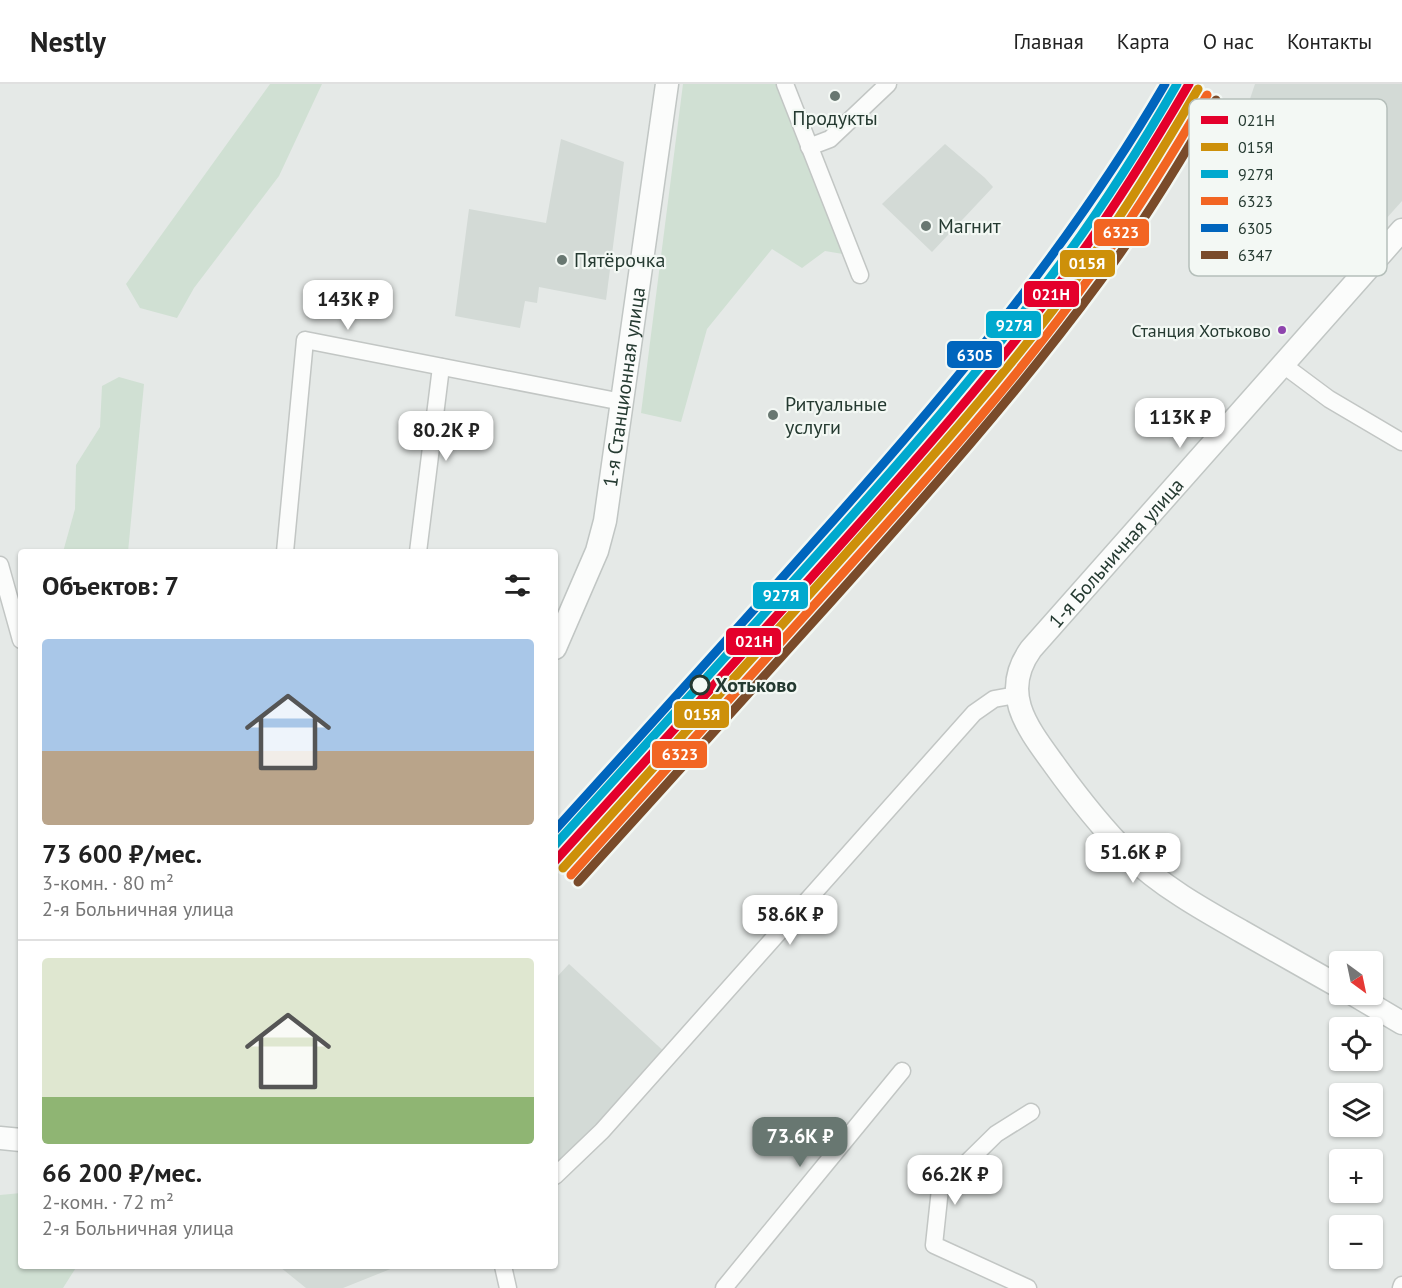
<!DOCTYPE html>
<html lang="ru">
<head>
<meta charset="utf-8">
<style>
	body { margin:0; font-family:"PT Sans",sans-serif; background:#f2f2f2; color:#222; height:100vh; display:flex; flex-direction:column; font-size:22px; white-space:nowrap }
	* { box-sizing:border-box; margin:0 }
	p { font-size:20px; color:#767676 }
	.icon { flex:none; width:33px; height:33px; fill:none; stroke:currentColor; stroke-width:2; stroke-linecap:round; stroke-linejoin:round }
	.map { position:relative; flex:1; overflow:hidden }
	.details { position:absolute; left:18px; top:465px; width:540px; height:720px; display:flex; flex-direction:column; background:#fff; border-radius:6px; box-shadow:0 2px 4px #0004 }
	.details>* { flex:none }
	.needle { width:39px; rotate:147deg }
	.fabs { position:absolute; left:1329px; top:867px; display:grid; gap:12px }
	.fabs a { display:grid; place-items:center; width:54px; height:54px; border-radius:6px; background:#fff; box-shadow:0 2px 4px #0004; font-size:30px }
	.price { position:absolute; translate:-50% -51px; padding:0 14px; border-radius:12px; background:#fff; color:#222; font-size:20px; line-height:39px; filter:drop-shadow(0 2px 3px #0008) }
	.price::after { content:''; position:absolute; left:50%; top:36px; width:18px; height:14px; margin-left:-9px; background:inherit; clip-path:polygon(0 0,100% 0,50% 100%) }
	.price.active { background:#687771; color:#fff }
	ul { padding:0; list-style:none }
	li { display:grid; align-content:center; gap:12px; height:318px; padding:0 24px }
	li+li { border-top:2px solid #e0e0e0 }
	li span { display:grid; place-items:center; height:186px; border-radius:6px; color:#555 }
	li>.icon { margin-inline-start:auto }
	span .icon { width:108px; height:108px; fill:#fffc; stroke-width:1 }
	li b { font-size:26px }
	h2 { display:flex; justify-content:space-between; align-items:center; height:72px; padding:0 24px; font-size:26px }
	header { display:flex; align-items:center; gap:36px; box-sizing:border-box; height:84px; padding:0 30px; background:#fff; border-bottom:2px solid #e0e0e0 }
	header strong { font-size:28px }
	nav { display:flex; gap:33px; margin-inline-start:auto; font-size:21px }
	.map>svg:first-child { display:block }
	.built { fill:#d3dad6 }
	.green { fill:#d0e0d3 }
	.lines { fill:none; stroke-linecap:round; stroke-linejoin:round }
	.street-casing { stroke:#c2c6c4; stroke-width:19 }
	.secondary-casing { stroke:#c1c6c4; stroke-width:25 }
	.street { stroke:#fbfcfb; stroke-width:16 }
	.secondary { stroke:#fbfcfb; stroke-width:22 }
	.rail-1-casing { stroke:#f3f8f4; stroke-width:14 }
	.rail-2-casing { stroke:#f3f8f4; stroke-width:14 }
	.rail-3-casing { stroke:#f3f8f4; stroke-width:14 }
	.rail-4-casing { stroke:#f3f8f4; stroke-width:14 }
	.rail-5-casing { stroke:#f3f8f4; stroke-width:14 }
	.rail-6-casing { stroke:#f3f8f4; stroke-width:14 }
	.rail-1 { stroke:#e4002b; stroke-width:9 }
	.rail-2 { stroke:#cd900a; stroke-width:9 }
	.rail-3 { stroke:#00a9ce; stroke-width:9 }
	.rail-4 { stroke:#f26522; stroke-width:9 }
	.rail-5 { stroke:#0065bd; stroke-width:9 }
	.rail-6 { stroke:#7a4b2a; stroke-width:9 }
	.poi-dot { fill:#687771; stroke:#f3f8f4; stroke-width:2 }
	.bus-dot { fill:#8e44ad; stroke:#f3f8f4; stroke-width:2 }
	.stop-dot { fill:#f3f8f4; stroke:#253a31; stroke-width:3 }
	.labels { text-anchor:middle; stroke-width:4.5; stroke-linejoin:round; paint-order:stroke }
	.bus-label { font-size:18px; fill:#253a31; stroke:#f3f8f4; text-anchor:end }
	.poi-label { font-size:20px; fill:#253a31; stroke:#f3f8f4; text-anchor:start }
	.street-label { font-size:20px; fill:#253a31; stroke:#f3f8f4 }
	.stop-label { font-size:20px; font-weight:bold; fill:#253a31; stroke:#f3f8f4; text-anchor:start }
	.key { fill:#f3f8f4; stroke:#b5bfba; stroke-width:1.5 }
	.key-label { font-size:16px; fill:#253a31 }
	.line-badge { stroke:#f3f8f4; stroke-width:2 }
	.badge-label { font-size:16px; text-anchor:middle; font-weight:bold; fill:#fff }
</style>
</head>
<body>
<header>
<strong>Nestly</strong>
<nav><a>Главная</a><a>Карта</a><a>О нас</a><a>Контакты</a></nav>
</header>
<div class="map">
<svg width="1402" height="1204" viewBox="0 0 1402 1204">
	<rect width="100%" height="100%" fill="#e5e9e7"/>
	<!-- built -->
	<g class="built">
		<polygon points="1255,0 1402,0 1402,117 1342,184 1217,113"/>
		<polygon points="561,55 624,78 606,216 539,203 537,219 525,217 520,244 455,232 469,125 546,139"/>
		<polygon points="945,60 985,94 993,103 932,168 882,120"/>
		<polygon points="569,880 669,972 555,1086 555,895"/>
		<polygon points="281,1182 398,1182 343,1204 306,1204 280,1183"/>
	</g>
	<!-- green -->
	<g class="green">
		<polygon points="270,0 322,0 279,92 194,204 177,234 140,224 126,200"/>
		<polygon points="683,0 776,0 843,170 825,167 802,184 772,165 707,245 681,338 641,329"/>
		<polygon points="119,293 144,300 128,468 63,468 75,425 76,381 100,343 102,302"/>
		<polygon points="21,1109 21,1182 77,1182 63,1204 0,1204 0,1111"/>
	</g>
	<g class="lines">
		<defs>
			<g id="street">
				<polyline points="785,0 860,191"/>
				<polyline points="809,63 830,55 888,0"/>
				<polyline points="1282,280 1329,315 1402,358"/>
				<polyline points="285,468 305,256 622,318"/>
				<polyline points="418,468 441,283"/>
				<polyline points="0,481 21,556"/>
				<polyline points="555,1092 602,1047 974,629 994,615 1016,611"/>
				<polyline points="503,1182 508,1204"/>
				<polyline points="724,1204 902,987"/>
				<polyline points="1028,1204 934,1161 940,1105 996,1050 1031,1028"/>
				<polyline points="1401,1204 1402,1201"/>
			</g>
			<g id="secondary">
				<path id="s1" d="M 555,564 L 597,467 L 605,437 L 667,0"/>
				<path id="s2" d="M 1340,903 C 1307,884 1274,866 1241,847 C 1202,825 1161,802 1128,770 C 1100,742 1076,711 1053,679 C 1026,642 1000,608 1031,565 L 1402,146"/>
				<polyline points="1353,910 1402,939"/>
				<polyline points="0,1054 21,1056"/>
			</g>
		</defs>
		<!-- street casing -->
		<use href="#street" class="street-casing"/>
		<!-- secondary casing -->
		<use href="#secondary" class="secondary-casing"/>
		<!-- street -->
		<use href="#street" class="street"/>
		<!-- secondary -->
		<use href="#secondary" class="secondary"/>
		<defs>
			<path id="rail-1" d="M 555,777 C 640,683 724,590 809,496 C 902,392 996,288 1078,174 C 1118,118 1154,60 1189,0"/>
			<path id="rail-2" d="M 563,784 C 648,690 733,596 817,502 C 910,398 1005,294 1087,180 C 1127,124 1163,65 1198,5"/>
			<path id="rail-3" d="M 555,761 C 642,665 730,568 817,471 C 904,374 990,276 1067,171 C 1107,116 1143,59 1177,0"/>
			<path id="rail-4" d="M 571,791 C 656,697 741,603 825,509 C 919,404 1014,300 1095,186 C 1136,129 1172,71 1207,11"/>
			<path id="rail-5" d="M 555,746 C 642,650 729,554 815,457 C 944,313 1067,168 1165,0"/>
			<path id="rail-6" d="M 578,798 C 662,705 747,612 830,519 C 924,414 1018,309 1101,196 C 1144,138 1181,77 1216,16"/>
		</defs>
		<!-- rail-1 casing -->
		<use href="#rail-1" class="rail-1-casing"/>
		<!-- rail-2 casing -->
		<use href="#rail-2" class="rail-2-casing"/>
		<!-- rail-3 casing -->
		<use href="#rail-3" class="rail-3-casing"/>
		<!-- rail-4 casing -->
		<use href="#rail-4" class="rail-4-casing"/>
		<!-- rail-5 casing -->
		<use href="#rail-5" class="rail-5-casing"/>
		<!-- rail-6 casing -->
		<use href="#rail-6" class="rail-6-casing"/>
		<!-- rail-1 -->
		<use href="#rail-1" class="rail-1"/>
		<!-- rail-2 -->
		<use href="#rail-2" class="rail-2"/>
		<!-- rail-3 -->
		<use href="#rail-3" class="rail-3"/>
		<!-- rail-4 -->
		<use href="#rail-4" class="rail-4"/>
		<!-- rail-5 -->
		<use href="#rail-5" class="rail-5"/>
		<!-- rail-6 -->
		<use href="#rail-6" class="rail-6"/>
	</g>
	<!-- markers -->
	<g class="poi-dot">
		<circle cx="835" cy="12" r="6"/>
		<circle cx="926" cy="142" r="6"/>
		<circle cx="562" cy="176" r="6"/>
		<circle cx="773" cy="331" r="6"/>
	</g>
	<circle class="bus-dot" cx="1282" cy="246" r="5"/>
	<circle class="stop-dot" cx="700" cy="601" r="9"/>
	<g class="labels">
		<!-- bus labels -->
		<g class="bus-label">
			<text x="1271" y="253">Станция Хотьково</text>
		</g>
		<!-- poi labels -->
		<g class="poi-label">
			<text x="835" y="41" text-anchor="middle">Продукты</text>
			<text x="938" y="149">Магнит</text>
			<text x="574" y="183">Пятёрочка</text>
			<text x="785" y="327">Ритуальные<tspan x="785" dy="23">услуги</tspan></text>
		</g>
		<!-- street labels -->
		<g class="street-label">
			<text dy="7" stroke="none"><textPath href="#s1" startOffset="272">1-я Станционная улица</textPath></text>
			<text dy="7" stroke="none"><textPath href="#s2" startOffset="624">1-я Больничная улица</textPath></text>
		</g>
		<!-- stop labels -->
		<g class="stop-label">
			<text x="715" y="608">Хотьково</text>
		</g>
	</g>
	<!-- legend -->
	<rect x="1189" y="15" width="198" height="177" rx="9" class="key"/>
	<rect x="1201" y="32" width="27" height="8" fill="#e4002b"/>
	<rect x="1201" y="59" width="27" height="8" fill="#cd900a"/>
	<rect x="1201" y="86" width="27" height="8" fill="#00a9ce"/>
	<rect x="1201" y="113" width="27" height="8" fill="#f26522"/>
	<rect x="1201" y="140" width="27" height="8" fill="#0065bd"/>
	<rect x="1201" y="167" width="27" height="8" fill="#7a4b2a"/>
	<g class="key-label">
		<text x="1238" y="42">021Н</text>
		<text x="1238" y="69">015Я</text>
		<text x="1238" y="96">927Я</text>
		<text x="1238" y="123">6323</text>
		<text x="1238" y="150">6305</text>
		<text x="1238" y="177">6347</text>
	</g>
	<g class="line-badge">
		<rect x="1093" y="134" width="57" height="29" rx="6" fill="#f26522"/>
		<rect x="1059" y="165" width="57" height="29" rx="6" fill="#cd900a"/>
		<rect x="1023" y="196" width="57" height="28" rx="6" fill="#e4002b"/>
		<rect x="985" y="226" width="57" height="29" rx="6" fill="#00a9ce"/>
		<rect x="946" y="256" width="57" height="29" rx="6" fill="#0065bd"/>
		<rect x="752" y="497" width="57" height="29" rx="6" fill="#00a9ce"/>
		<rect x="725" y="543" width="57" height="29" rx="6" fill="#e4002b"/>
		<rect x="673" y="616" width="57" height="29" rx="6" fill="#cd900a"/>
		<rect x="651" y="656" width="57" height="29" rx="6" fill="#f26522"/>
	</g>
	<g class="badge-label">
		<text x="1121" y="154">6323</text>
		<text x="1087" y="185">015Я</text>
		<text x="1051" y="216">021Н</text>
		<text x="1014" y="247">927Я</text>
		<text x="975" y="277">6305</text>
		<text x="781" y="517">927Я</text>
		<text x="754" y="563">021Н</text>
		<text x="702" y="636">015Я</text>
		<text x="680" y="676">6323</text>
	</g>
</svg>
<div class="fabs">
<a><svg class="needle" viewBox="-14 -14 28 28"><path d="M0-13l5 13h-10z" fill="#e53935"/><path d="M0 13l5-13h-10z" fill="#767676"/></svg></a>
<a><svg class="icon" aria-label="locate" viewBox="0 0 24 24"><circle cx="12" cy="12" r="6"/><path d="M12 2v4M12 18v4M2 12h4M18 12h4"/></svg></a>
<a><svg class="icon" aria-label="layers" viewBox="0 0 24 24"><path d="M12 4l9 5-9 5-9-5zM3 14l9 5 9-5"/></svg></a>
<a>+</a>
<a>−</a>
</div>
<b class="price" style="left:348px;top:247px">143K ₽</b>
<b class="price" style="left:1180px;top:365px">113K ₽</b>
<b class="price" style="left:446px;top:378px">80.2K ₽</b>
<b class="price" style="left:1133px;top:800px">51.6K ₽</b>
<b class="price" style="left:790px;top:862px">58.6K ₽</b>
<b class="price active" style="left:800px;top:1084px">73.6K ₽</b>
<b class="price" style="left:955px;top:1122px">66.2K ₽</b>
<section class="details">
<h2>Объектов: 7<svg class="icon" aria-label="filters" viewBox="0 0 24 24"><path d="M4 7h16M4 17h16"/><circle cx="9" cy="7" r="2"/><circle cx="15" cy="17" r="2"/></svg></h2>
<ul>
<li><span style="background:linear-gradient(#a9c7e8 60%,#b9a48a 0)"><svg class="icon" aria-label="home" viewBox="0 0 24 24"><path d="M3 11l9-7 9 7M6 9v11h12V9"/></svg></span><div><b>73 600 ₽/мес.</b><p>3-комн. · 80 m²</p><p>2-я Больничная улица</p></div></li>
<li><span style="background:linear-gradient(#dfe7d0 75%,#8fb573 0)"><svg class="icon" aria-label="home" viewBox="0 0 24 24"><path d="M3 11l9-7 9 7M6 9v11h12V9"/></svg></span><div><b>66 200 ₽/мес.</b><p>2-комн. · 72 m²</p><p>2-я Больничная улица</p></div></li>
</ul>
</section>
</div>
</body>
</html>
